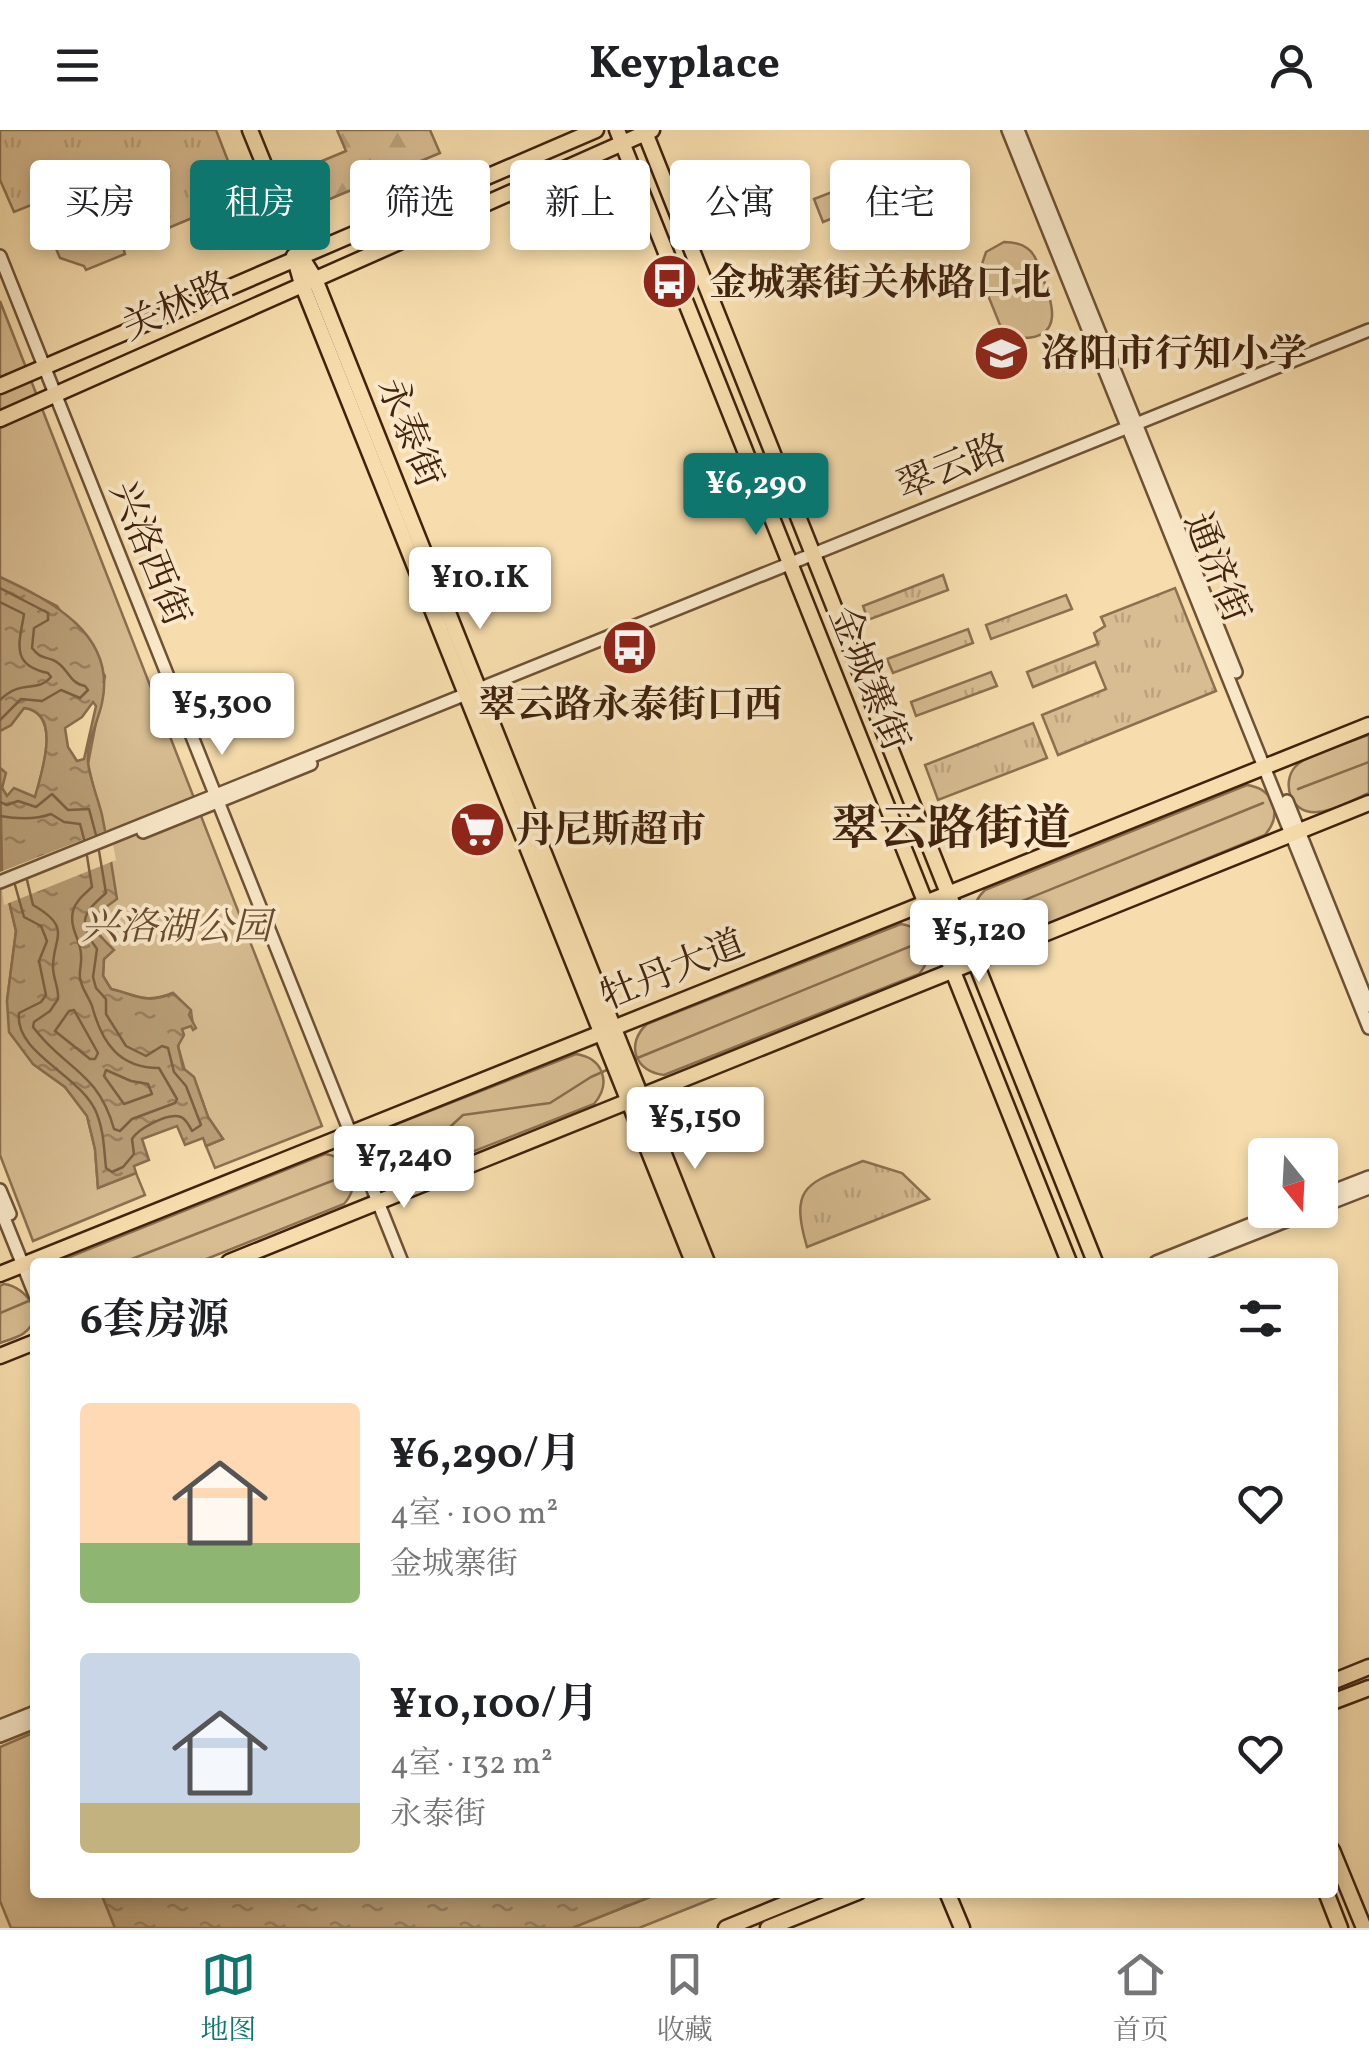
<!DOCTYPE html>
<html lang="zh">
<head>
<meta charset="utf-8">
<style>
	body { margin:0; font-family:Vollkorn,"Noto Serif SC",serif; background:#f6f6f6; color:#202124; height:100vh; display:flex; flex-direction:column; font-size:38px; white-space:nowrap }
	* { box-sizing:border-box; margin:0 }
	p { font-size:32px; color:#757577 }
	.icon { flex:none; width:55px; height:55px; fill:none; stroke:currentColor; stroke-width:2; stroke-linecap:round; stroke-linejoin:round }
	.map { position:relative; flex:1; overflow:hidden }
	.sheet { position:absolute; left:30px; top:1128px; width:1308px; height:640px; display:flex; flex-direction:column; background:#fff; border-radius:10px; box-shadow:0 5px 15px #0003 }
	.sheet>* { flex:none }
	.top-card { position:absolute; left:30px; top:30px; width:1310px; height:90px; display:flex; gap:20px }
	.needle { width:65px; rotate:162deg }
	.controls { position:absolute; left:1248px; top:1008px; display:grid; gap:20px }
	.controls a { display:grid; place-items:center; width:90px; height:90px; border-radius:10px; background:#fff; box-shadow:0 5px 15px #0003; font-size:50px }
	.price { position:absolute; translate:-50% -85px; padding:0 22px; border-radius:10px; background:#fff; color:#222; font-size:32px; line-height:65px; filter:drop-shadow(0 2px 5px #0008) }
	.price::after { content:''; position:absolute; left:50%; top:60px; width:30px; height:22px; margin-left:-15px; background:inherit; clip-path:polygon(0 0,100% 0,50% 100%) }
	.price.on { background:#0f766e; color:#fff }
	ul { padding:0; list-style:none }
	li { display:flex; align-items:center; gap:30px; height:250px; padding:0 50px }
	li span { display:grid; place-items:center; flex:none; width:280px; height:200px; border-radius:10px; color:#555 }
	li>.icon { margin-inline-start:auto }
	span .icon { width:120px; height:120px; fill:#fffc; stroke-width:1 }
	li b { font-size:42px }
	h2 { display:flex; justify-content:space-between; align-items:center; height:120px; padding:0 50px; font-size:42px }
	.tag { padding:0 35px; border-radius:10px; background:#fff; box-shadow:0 5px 15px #0003; font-size:35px; line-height:90px }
	.tag.on { background:#0f766e; color:#fff }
	header { display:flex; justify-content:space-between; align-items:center; height:130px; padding:0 50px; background:#fff; font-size:45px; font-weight:700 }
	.dock { display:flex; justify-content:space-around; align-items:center; height:140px; border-top:2px solid #e0e0e0; background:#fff; font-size:28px; color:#757577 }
	.dock a { display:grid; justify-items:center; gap:5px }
	.dock .on { color:#0f766e }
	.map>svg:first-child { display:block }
	.grass { fill:url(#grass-tufts); stroke:#8c7050; stroke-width:2.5 }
	.forest { fill:url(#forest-firs); stroke:#8c7050; stroke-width:2.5 }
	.green { fill:#d8bd92; stroke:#8c7050; stroke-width:2.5 }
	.water { fill:url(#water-ripples); stroke:#896d4d; stroke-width:2.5; fill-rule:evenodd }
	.pier { fill:#f7ddad }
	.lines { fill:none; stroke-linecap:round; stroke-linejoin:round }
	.shore { stroke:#7c6042; stroke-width:2.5 }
	.stream { stroke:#896d4d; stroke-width:2.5 }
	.minor-casing { stroke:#6e5236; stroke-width:16 }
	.major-casing { stroke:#40230e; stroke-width:19 }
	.minor { stroke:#fae9ca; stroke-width:11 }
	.major { stroke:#f7ddad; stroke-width:14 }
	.labels { text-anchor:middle; stroke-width:8; stroke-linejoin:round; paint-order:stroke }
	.poi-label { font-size:38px; font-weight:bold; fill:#40230e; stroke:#fae9ca; text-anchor:start }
	.street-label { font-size:38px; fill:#40230e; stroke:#fae9ca }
	.park-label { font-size:38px; font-style:italic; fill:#664a2f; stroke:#fae9ca }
	.district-label { font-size:48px; font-weight:bold; fill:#40230e; stroke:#fae9ca }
</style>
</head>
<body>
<header><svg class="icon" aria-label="menu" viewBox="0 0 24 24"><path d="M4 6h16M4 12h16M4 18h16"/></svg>Keyplace<svg class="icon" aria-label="person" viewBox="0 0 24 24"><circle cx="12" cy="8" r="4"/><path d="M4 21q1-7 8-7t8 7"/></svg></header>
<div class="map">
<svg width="1369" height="1798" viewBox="0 0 1369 1798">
	<defs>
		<pattern id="grass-tufts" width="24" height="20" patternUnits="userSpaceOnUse" patternTransform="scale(2.5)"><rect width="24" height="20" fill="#d8bd92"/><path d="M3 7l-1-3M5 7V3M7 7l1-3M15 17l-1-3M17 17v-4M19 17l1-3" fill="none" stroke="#baa27d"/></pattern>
		<pattern id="forest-firs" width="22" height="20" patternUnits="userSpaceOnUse" patternTransform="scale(2.5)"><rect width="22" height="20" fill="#d8bd92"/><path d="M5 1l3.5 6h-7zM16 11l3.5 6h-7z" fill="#baa27d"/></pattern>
		<pattern id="water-ripples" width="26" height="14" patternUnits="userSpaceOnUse" patternTransform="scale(2.5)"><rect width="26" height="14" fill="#b99e77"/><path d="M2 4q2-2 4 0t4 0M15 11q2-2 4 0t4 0" fill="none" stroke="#988060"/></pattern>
	</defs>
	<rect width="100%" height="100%" fill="#f7ddad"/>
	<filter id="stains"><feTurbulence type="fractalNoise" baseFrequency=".002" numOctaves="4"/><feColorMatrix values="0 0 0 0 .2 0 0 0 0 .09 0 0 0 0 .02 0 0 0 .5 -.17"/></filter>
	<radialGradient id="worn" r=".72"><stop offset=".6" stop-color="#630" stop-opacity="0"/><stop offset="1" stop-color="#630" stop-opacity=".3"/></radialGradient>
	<!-- grass -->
	<g class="grass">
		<polygon points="0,0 216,0 242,67 123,117 125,124 86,140 84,136 60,128 36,73 14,82 0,50"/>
		<polygon points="943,445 948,460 868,490 863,476"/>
		<polygon points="1175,458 1216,561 1058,625 1042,585 1106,559 1095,532 1033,557 1027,542 1098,514 1094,503 1105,496 1101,487"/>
		<polygon points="1066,465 1072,479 991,509 986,495"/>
		<polygon points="968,499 973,513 893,543 887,529"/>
		<polygon points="991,542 997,556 916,586 911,572"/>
		<polygon points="1033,593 1047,628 938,670 925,635"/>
		<path d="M 863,1031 L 902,1043 L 929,1069 L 807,1117 C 788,1053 810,1053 863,1031 Z"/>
	</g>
	<!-- forest -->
	<polygon class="forest" points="337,0 430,0 440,23 325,71 310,36 346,21"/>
	<!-- green -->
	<g class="green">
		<polygon points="876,45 885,67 823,92 814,69"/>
		<path d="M 1004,112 C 1013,112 1020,113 1027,118 C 1036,124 1038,136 1042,146 C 1053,173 1065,210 1019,208 L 1000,195 L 979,143 L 986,122 Z"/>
		<path d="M 0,171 L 322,996 L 215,1038 L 206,1016 L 223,1009 L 208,987 L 194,948 L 185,941 L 178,916 L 182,899 L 193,895 L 191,881 L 173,863 C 145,874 137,865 111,859 L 103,846 L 104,829 L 113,820 C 102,808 94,802 95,785 L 102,778 L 111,732 L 88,634 L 105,546 L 57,476 L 0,447 Z"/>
		<path d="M 24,578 C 63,583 41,644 35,668 L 7,666 L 2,658 L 5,643 L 0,638 L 0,601 L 11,595 Z"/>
		<path d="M 1369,605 L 1369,663 C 1347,672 1306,699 1291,667 C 1287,657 1288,645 1295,637 C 1307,623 1351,612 1369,605 Z"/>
		<path d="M 1247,655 C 1274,659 1283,684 1265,705 L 1002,812 C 973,808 964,780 985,760 Z"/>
		<polygon points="0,692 2,742 16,801 7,871 33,934 65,957 87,986 95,1019 98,1058 136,1043 145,1065 33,1111 0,1025"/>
		<path d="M 901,794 C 928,798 937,824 919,844 L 664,945 C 635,942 625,914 647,894 Z"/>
		<path d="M 576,924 C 603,928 612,953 594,974 L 398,1051 C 370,1048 359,1019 381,1000 Z"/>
		<path d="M 325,1024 C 353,1028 362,1054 344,1074 L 199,1132 L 57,1132 Z"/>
		<path d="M 4,1154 C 27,1157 47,1186 24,1203 C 18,1208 7,1210 0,1213 L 0,1156 Z"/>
		<polygon points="35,1602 35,1762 101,1763 115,1798 11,1798 0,1771 0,1617"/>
		<polygon points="660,1763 727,1763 639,1798 572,1798"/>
	</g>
	<!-- water -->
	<g class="water">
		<path d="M 0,447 C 52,471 117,505 102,573 C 98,592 86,613 88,633 C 90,650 98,668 102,685 C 108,713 113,741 117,769 L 95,785 L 97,803 L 114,820 L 104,829 L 103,846 L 111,859 C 137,865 145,875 173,863 L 191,880 L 189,885 L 196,898 L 193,900 L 191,896 L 182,899 L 184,905 L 178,916 L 183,938 L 194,947 L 208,987 L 223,1009 L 206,1016 L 203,1008 L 185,1015 L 177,996 L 142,1009 L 149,1030 L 134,1036 L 136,1043 L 98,1058 L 95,1019 L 87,986 L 65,957 L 33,934 L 9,902 L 7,871 L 16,801 L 2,741 L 0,638 L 6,643 L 2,658 L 7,666 L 14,658 L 35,667 C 41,644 63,582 24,578 L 11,595 L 0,601 ZM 93,572 L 96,576 L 84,629 L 77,631 L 68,617 L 65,598 L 82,587 Z"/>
		<polygon points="101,1763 660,1763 572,1798 115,1798"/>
	</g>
	<!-- pier -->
	<polygon class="pier" points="110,699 116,730 4,775 0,742"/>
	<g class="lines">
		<!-- shore -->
		<g class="shore">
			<path d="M 0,458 L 48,483 L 48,490 L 34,498 L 32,518 C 40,528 42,526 53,530 C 68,536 68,553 85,556 L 88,560 L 80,568 L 61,560 L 42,571 L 21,569 L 0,590"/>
			<path d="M 0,472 L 24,484 C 20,511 9,535 48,543 L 51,547 C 36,564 23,548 0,570"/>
			<polyline points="0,672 7,675 18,671 36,677 52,664 68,680 89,679 96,705"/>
			<path d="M 0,686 C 17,689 35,690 51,684 L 64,692 L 80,694 L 84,709"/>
			<path d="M 27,750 L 33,775 C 73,798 53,807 53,837 C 53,849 59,857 58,869 L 50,881 L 34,892 L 33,897 C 64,939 98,941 114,999 L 120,1001 L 132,989 L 175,973 L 177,969 L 159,938 C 119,938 102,913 92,876 C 89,867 82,860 80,848 C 79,841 82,833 81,825 C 81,810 69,799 73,781 C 76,770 85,764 92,757 L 87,726"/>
			<path d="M 15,755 L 24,787 L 41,796 L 47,811 L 39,831 L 46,865 L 41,872 L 19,883 C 14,924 82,945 97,984 C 104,1002 104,1020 106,1038 L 112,1042 L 123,1037 L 134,1024 L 132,1009 C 138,999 168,982 181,987 C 186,989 190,997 192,1001 L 201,995 L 186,956 L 174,942 L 168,918 L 162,916 L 146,926 L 126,916 L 106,884 L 106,869 L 96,858 L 93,847 L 97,819 C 77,792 83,783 106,763 L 99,721"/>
			<polygon points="74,880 98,923 95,929 90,929 55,901 69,881"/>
			<polygon points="106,940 131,951 148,954 152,964 124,974 104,946"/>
		</g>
		<!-- stream -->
		<g class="stream">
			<polyline points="1298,659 1369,632"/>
			<polyline points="968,793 1263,673"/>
			<polyline points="635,929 933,807"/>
			<polyline points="368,1037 426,1019 463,985 550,973 591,947 609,939"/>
			<polyline points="124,1132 360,1040"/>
			<polyline points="0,1183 31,1170"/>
		</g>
		<defs>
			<g id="minor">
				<polyline points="1008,0 1369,898"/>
				<polyline points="1018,0 1236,542"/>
				<polyline points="0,126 402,1132"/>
				<polyline points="1287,671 1369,876"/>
				<polyline points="143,702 311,634"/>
				<polyline points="0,752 1369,200"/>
				<polyline points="0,1060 10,1084"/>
				<polyline points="1320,1066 1369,1047"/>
				<polyline points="1320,1077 1369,1058"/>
				<polyline points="0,1078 35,1165"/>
				<polyline points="1156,1132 1286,1080"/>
				<polyline points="1182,1132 1314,1080"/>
				<polyline points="0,1596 35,1582"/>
				<polyline points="0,1606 35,1592"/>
			</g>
			<g id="major">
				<polyline points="250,0 302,128 315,149 707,1132"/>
				<polyline points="617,0 1069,1132"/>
				<polyline points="644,0 1095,1132"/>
				<polyline points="294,126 302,154 693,1132"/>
				<polyline points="0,256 596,0"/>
				<polyline points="0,289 652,0"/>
				<polyline points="229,1132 1369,673"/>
				<polyline points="0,1144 1369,595"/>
				<polyline points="0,1226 35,1212"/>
				<polyline points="1332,1552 1369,1537"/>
				<polyline points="1332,1572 1369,1558"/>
				<polyline points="1332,1720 1364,1798"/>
				<polyline points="947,1762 962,1798"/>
				<polyline points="1326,1762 1340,1798"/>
				<polyline points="726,1798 814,1762"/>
				<polyline points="768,1798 858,1762"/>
			</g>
		</defs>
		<!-- minor casing -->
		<use href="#minor" class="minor-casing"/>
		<!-- major casing -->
		<use href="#major" class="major-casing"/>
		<!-- minor -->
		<use href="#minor" class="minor"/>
		<!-- major -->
		<use href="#major" class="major"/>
	</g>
	<!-- icons -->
	<defs>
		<symbol id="bus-disc" viewBox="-11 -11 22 22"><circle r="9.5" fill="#8f2418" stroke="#fae9ca"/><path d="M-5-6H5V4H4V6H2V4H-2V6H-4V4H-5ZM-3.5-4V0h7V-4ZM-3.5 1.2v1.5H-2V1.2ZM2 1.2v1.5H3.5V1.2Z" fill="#fff"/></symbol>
		<symbol id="school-disc" viewBox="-11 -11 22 22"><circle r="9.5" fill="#8f2418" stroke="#fae9ca"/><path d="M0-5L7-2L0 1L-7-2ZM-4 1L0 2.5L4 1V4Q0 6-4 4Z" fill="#fff"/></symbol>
		<symbol id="supermarket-disc" viewBox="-11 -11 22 22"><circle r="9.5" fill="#8f2418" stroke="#fae9ca"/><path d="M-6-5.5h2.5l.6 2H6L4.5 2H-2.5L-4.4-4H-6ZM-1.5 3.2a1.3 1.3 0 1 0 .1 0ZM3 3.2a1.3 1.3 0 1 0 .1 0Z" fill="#fff"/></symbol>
	</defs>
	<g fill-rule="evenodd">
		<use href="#bus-disc" x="638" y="120" width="63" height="63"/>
		<use href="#school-disc" x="970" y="192" width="63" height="63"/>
		<use href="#bus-disc" x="598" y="486" width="63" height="63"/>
		<use href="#supermarket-disc" x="446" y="668" width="63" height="63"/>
	</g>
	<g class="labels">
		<!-- poi labels -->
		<g class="poi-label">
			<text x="709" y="165">金城寨街关林路口北</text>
			<text x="1041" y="236">洛阳市行知小学</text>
			<text x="630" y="587" text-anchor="middle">翠云路永泰街口西</text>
			<text x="516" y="712">丹尼斯超市</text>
		</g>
		<!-- street labels -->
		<g class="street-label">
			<text transform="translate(176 175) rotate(-24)" y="13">关林路</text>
			<text transform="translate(411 302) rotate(68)" y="13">永泰街</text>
			<text transform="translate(951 336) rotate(-22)" y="13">翠云路</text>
			<text transform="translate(151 423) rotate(68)" y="13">兴洛西街</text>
			<text transform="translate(1218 437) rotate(68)" y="13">通济街</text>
			<text transform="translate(870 548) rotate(68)" y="13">金城寨街</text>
			<text transform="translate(672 839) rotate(-22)" y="13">牡丹大道</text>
		</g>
		<!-- park labels -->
		<g class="park-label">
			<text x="176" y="809">兴洛湖公园</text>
		</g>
		<!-- district labels -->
		<g class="district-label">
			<text x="951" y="714">翠云路街道</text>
		</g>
	</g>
	<rect width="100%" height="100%" filter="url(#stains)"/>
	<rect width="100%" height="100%" fill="url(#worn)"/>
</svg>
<div class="controls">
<a><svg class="needle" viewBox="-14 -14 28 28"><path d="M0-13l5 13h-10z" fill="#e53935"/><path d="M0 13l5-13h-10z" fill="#757577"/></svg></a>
</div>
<b class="price on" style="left:756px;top:408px">¥6,290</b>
<b class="price" style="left:480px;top:502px">¥10.1K</b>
<b class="price" style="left:222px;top:628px">¥5,300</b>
<b class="price" style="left:979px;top:855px">¥5,120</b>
<b class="price" style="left:695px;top:1042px">¥5,150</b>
<b class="price" style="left:404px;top:1081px">¥7,240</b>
<div class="top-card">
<a class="tag">买房</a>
<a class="tag on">租房</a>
<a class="tag">筛选</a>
<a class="tag">新上</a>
<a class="tag">公寓</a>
<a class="tag">住宅</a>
</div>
<section class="sheet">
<h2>6套房源<svg class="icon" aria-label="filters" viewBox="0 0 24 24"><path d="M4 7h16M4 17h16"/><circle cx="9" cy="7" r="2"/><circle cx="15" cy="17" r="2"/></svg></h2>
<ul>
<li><span style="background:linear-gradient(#ffd9b3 70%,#8fb573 0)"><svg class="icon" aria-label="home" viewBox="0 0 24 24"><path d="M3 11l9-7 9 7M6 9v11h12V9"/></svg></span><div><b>¥6,290/月</b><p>4室 · 100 m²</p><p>金城寨街</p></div><svg class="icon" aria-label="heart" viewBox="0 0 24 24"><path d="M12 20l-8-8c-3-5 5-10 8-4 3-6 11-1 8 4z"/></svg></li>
<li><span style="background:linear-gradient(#c9d6e8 75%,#c2b280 0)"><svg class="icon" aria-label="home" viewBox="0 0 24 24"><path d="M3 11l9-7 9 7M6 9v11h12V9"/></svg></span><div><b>¥10,100/月</b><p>4室 · 132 m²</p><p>永泰街</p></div><svg class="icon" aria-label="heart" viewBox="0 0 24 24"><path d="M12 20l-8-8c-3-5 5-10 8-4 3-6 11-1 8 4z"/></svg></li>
</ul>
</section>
</div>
<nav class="dock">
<a class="on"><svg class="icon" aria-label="map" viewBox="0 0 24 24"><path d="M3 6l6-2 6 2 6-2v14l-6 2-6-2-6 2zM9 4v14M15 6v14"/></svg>地图</a>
<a><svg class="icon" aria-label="saved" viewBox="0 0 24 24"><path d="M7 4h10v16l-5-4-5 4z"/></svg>收藏</a>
<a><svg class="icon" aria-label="home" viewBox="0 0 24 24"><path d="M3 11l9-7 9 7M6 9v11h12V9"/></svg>首页</a>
</nav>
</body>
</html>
